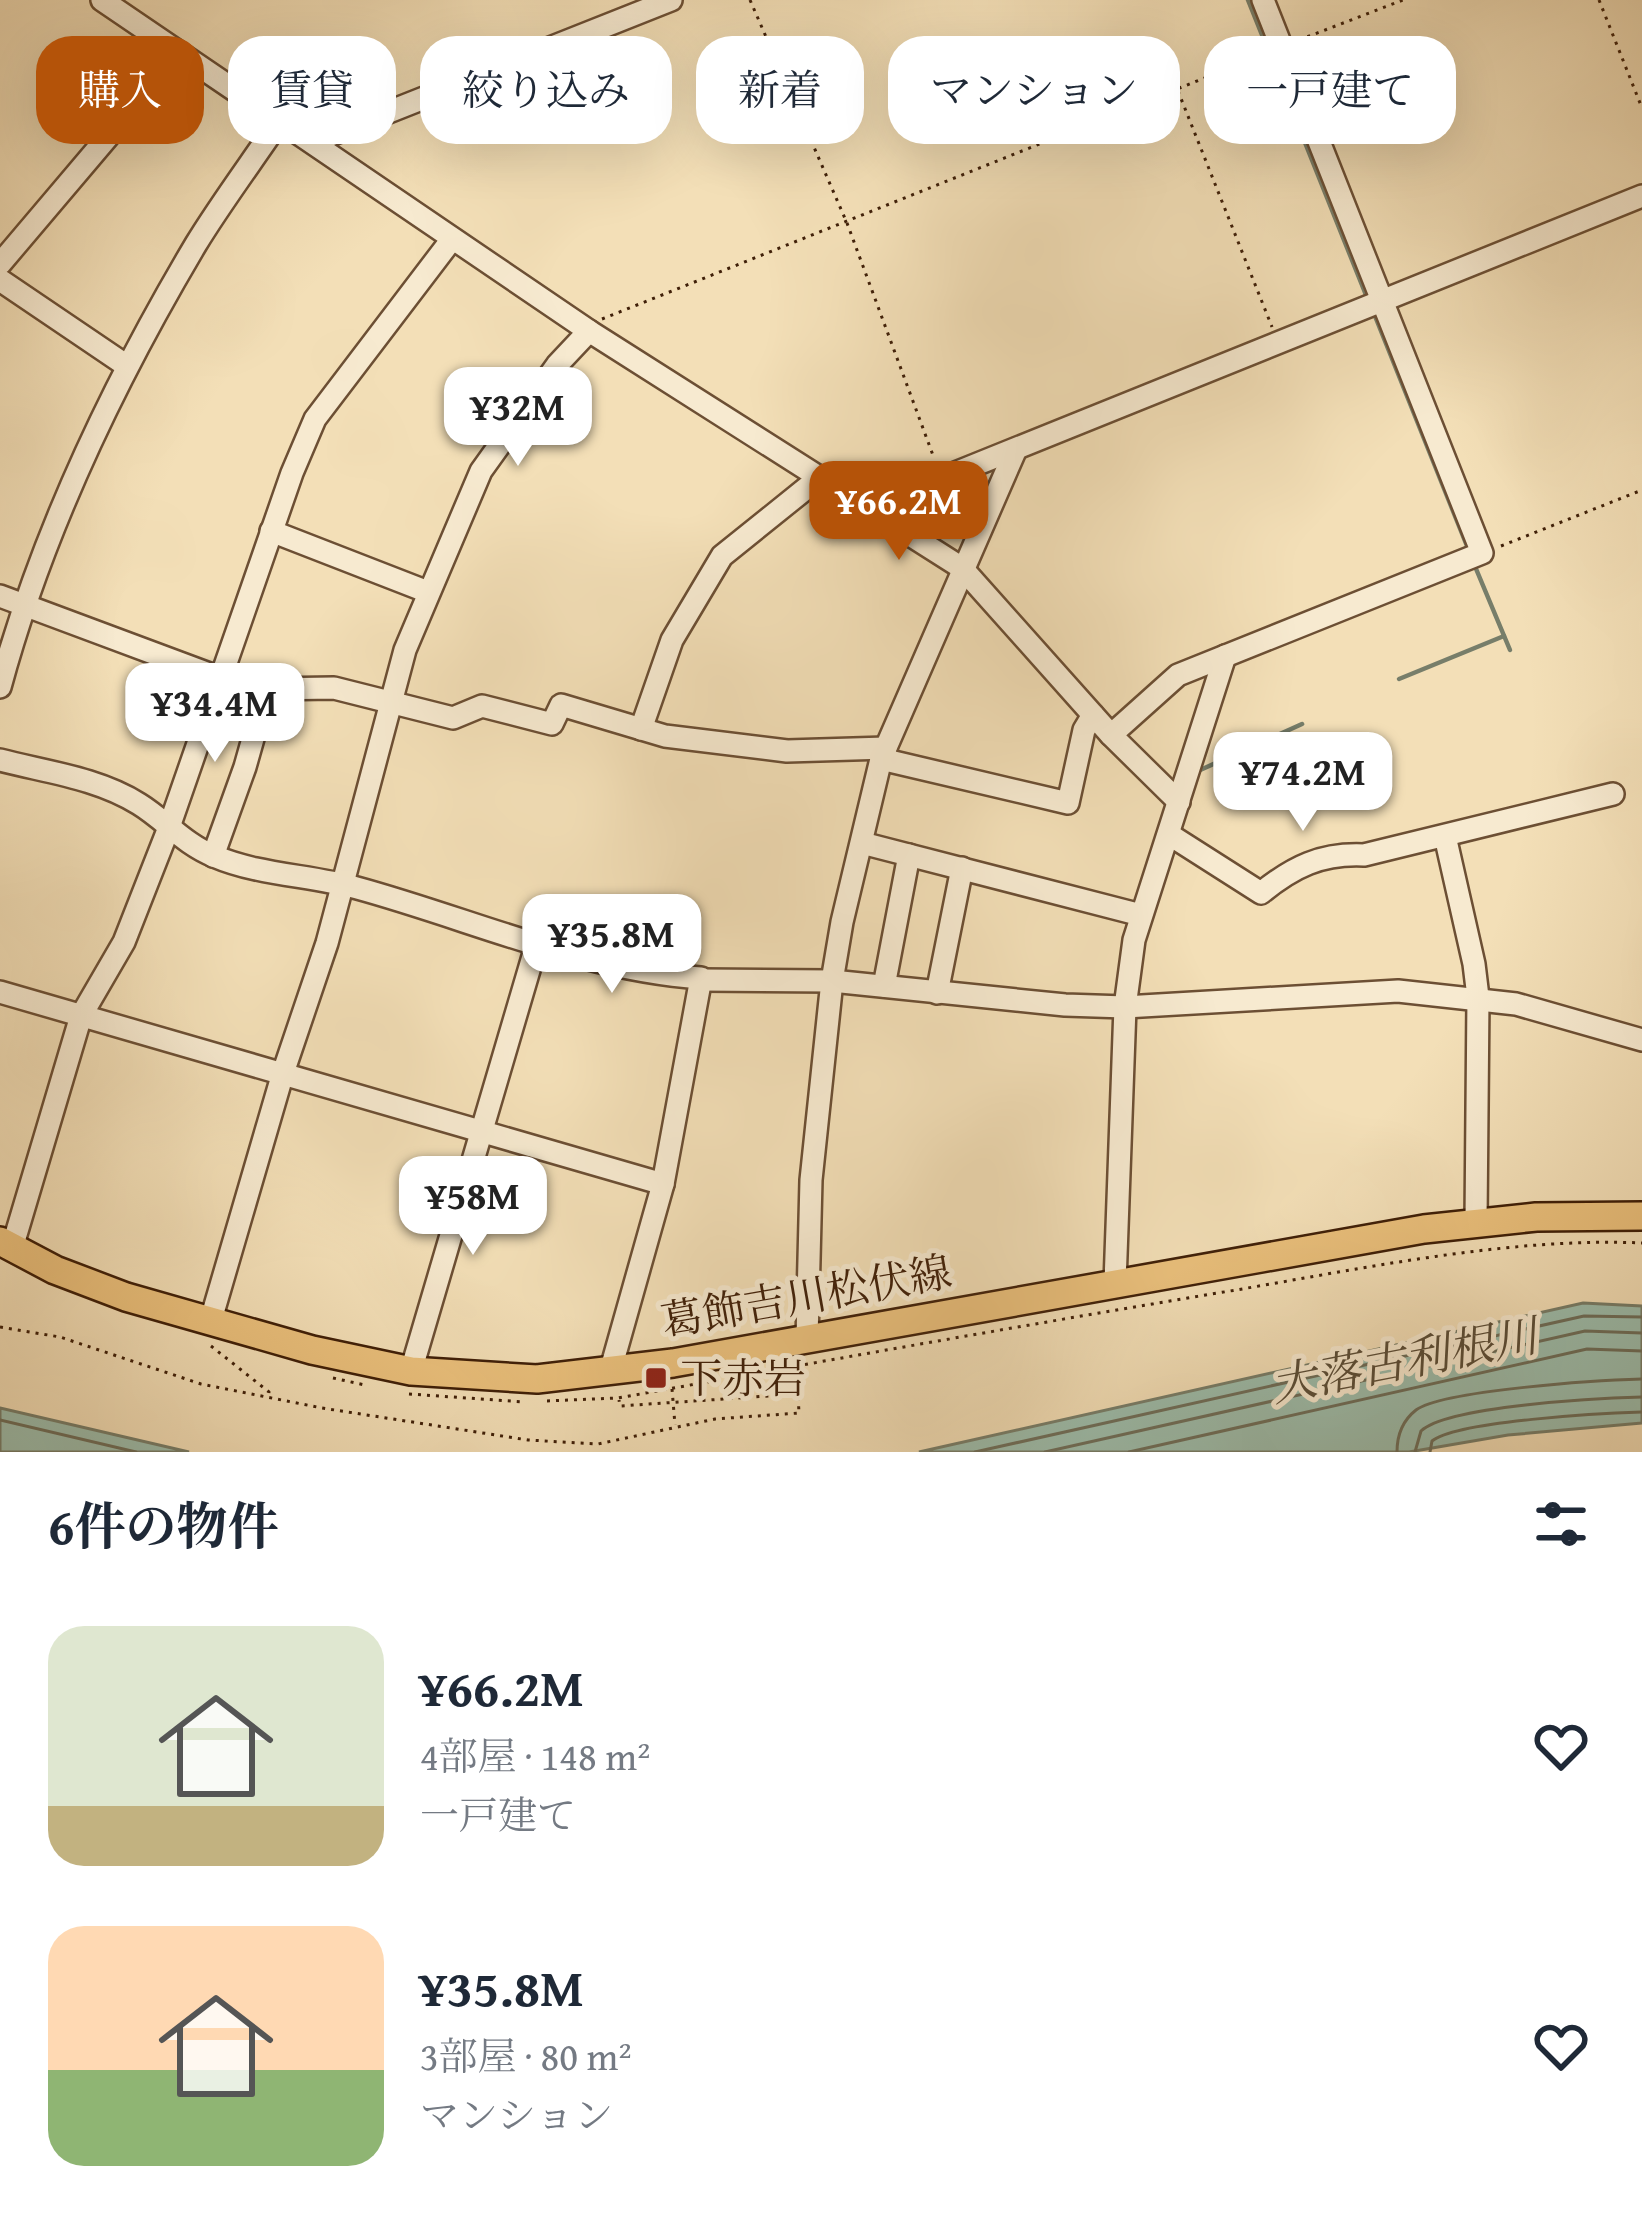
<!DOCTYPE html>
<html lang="ja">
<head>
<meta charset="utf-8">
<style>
	body { margin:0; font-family:"Gentium Book Plus","Noto Serif JP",serif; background:#f6f6f7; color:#1f2937; height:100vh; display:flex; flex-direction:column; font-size:45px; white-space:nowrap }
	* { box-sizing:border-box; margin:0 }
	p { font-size:39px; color:#747a83 }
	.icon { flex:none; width:66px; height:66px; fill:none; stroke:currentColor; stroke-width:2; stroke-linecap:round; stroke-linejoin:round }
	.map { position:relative; height:1452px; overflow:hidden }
	.details { display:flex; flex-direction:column; background:#fff; flex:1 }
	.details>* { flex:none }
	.guide { position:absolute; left:36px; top:36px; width:1572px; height:108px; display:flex; gap:24px }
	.price { position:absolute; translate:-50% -102px; padding:0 27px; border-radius:24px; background:#fff; color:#222; font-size:39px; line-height:78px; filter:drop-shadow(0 3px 6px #0008) }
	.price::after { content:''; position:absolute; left:50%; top:72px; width:36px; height:27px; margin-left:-18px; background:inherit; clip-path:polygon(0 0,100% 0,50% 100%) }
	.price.active { background:#b45309; color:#fff }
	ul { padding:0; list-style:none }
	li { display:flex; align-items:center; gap:36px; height:300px; padding:0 48px }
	li span { display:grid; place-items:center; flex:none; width:336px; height:240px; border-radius:36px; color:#555 }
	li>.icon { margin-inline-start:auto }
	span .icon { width:144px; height:144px; fill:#fffc; stroke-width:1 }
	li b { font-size:51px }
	h2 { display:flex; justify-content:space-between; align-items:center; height:144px; padding:0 48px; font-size:51px }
	.chip { padding:0 42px; border-radius:36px; background:#fff; box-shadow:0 12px 48px #0002; font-size:42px; line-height:108px }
	.chip.active { background:#b45309; color:#fff }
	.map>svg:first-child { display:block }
	.water { fill:#9cbdac; stroke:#777e6a; stroke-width:3 }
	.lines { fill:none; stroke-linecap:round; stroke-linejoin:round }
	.shore { stroke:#6e6e5a; stroke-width:3 }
	.stream { stroke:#777e6a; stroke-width:4.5 }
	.minor-casing { stroke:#6c4f34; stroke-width:26 }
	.major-casing { stroke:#3f1f08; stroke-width:32 }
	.path { stroke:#3f1f08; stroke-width:3; stroke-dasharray:3 6; stroke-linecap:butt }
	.minor { stroke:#f7ead0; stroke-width:21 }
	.major { stroke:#eac07c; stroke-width:27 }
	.poi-dot { fill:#8f2418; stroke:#f7ead0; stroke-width:4.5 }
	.labels { text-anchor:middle; stroke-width:10; stroke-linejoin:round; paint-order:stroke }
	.street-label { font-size:42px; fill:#3f1f08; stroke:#f7ead0 }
	.poi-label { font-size:42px; fill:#3f1f08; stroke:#f7ead0; text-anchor:start }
	.water-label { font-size:45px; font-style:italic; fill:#5b4e39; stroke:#f7ead0 }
</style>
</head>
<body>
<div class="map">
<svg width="1642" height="1452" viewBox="0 0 1642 1452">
	<rect width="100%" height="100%" fill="#f3dfb7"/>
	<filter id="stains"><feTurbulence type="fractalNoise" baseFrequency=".00167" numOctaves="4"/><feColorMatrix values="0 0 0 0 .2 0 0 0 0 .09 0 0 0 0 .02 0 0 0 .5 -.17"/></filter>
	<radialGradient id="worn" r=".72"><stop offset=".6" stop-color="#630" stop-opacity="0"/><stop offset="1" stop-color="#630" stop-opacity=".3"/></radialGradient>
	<!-- water -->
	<g class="water">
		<polygon points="1583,1303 1642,1306 1642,1423 1508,1435 1409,1452 919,1452"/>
		<polygon points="0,1408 189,1452 0,1452"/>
	</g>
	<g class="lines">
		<!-- shore -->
		<g class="shore">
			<polyline points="0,1420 136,1452"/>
			<polyline points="975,1452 1584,1316 1642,1317"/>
			<polyline points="1045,1452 1585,1331 1642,1333"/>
			<polyline points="1129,1452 1587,1349 1642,1351"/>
			<path d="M 1397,1452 C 1397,1435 1402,1421 1416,1410 C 1443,1390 1602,1380 1642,1379"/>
			<path d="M 1415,1452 L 1421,1431 C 1447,1406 1600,1398 1642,1397"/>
			<path d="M 1430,1452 L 1432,1441 C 1457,1421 1604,1413 1642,1412"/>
		</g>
		<!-- stream -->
		<g class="stream">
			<polyline points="1248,0 1266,45"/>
			<polyline points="1272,60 1366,295"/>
			<polyline points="1373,311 1469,551"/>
			<polyline points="1474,564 1510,650"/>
			<polyline points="1399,679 1504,636"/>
			<polyline points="1198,771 1302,724"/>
		</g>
		<defs>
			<g id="minor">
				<polyline points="102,0 589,331 962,568 1111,735 1179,802"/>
				<polyline points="313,142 671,0"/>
				<polyline points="0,264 178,54"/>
				<polyline points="0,280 127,366"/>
				<polyline points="866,509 1642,196"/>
				<polyline points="271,531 428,592"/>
				<polyline points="0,596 220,678 267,689 334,688 453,718 482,706 552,724 561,705 665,736 787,751 886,748"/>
				<path d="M 0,687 C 42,532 114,382 196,244 C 221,203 251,163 278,123"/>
				<polyline points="641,729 672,640 722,556 819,478"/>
				<polyline points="1111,735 1178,675 1482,553 1263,0"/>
				<polyline points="881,759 1068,803 1084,730 1093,715"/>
				<path d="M 0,760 C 46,772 98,778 139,804 C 165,820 184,844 214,856 C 258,875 310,875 357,888 C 471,919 582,970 701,978 L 663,1184 L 610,1372"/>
				<path d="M 1170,835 L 1261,893 C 1293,867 1321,853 1364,855 L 1613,794"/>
				<polyline points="1445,836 1474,964 1478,997 1476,1222"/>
				<polyline points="862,843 1141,915"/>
				<polyline points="213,856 245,767 267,689"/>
				<polyline points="701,980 832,981 1065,1005 1125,1007 1398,991 1516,1004 1642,1040"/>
				<polyline points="884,986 909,855"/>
				<polyline points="0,992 663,1184"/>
				<polyline points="937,993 962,868"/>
				<polyline points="12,1248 81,1016 124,942 168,830 292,473 315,419 452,239"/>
				<polyline points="1115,1283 1125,1007 1134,940 1225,656"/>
				<polyline points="210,1323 283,1073 327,943 405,650 481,471 557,365 589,331"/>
				<polyline points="807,1339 811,1180 832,981 842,922 881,759 1016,449"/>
				<polyline points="411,1371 537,943"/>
			</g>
			<polyline id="major" points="0,1241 55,1270 126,1297 312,1350 411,1371 537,1379 673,1363 1424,1229 1536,1217 1642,1216"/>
		</defs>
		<!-- minor casing -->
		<use href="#minor" class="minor-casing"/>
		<!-- major casing -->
		<use href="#major" class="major-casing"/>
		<!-- path -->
		<g class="path">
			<polyline points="750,0 847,223 934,458"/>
			<polyline points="1599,0 1642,108"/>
			<polyline points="1299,40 1403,0"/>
			<polyline points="1178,91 1272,327"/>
			<polyline points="602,319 1262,55"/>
			<polyline points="1501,546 1642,490"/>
			<polyline points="0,1327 60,1337 201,1384 322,1408 528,1440 598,1444 715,1419 799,1413 798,1394 620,1406 619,1400"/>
			<polyline points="211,1346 269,1392 268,1397"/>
			<polyline points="333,1378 365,1385"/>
			<polyline points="672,1389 675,1425"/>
			<polyline points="409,1394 525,1402"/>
			<path d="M 547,1401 L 618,1398 C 824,1361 1030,1324 1236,1290 C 1365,1268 1512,1237 1642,1243"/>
		</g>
		<!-- minor -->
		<use href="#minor" class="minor"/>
		<!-- major -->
		<use href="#major" class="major"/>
	</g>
	<!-- markers -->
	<rect class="poi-dot" x="644" y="1366" width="24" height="24" rx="6"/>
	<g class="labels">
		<!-- street labels -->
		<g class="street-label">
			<text transform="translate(806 1296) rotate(-10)" y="15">葛飾吉川松伏線</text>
		</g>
		<!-- poi labels -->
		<g class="poi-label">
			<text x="680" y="1393">下赤岩</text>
		</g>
		<!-- water labels -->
		<g class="water-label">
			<text transform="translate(1404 1360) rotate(-11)" y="16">大落古利根川</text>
		</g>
	</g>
	<rect width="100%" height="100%" filter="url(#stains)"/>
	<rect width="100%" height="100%" fill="url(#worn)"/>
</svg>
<b class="price" style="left:518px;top:469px">¥32M</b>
<b class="price active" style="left:899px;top:563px">¥66.2M</b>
<b class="price" style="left:215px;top:765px">¥34.4M</b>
<b class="price" style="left:1303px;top:834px">¥74.2M</b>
<b class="price" style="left:612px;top:996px">¥35.8M</b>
<b class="price" style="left:473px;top:1258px">¥58M</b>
<div class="guide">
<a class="chip active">購入</a>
<a class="chip">賃貸</a>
<a class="chip">絞り込み</a>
<a class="chip">新着</a>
<a class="chip">マンション</a>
<a class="chip">一戸建て</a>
</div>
</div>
<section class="details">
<h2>6件の物件<svg class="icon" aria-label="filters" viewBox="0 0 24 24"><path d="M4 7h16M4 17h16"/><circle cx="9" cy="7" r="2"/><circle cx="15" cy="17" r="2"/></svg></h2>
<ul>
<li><span style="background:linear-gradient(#dfe7d0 75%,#c2b280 0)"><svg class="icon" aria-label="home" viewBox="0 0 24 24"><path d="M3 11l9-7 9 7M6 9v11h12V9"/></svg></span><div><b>¥66.2M</b><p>4部屋 · 148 m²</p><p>一戸建て</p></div><svg class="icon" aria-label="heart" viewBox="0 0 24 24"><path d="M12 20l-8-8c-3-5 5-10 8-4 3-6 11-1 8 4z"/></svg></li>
<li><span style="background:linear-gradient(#ffd9b3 60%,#8fb573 0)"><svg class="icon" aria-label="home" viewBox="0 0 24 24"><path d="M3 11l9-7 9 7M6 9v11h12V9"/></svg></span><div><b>¥35.8M</b><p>3部屋 · 80 m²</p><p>マンション</p></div><svg class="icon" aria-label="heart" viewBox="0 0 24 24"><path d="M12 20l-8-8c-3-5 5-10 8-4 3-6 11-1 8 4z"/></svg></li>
</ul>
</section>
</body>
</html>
